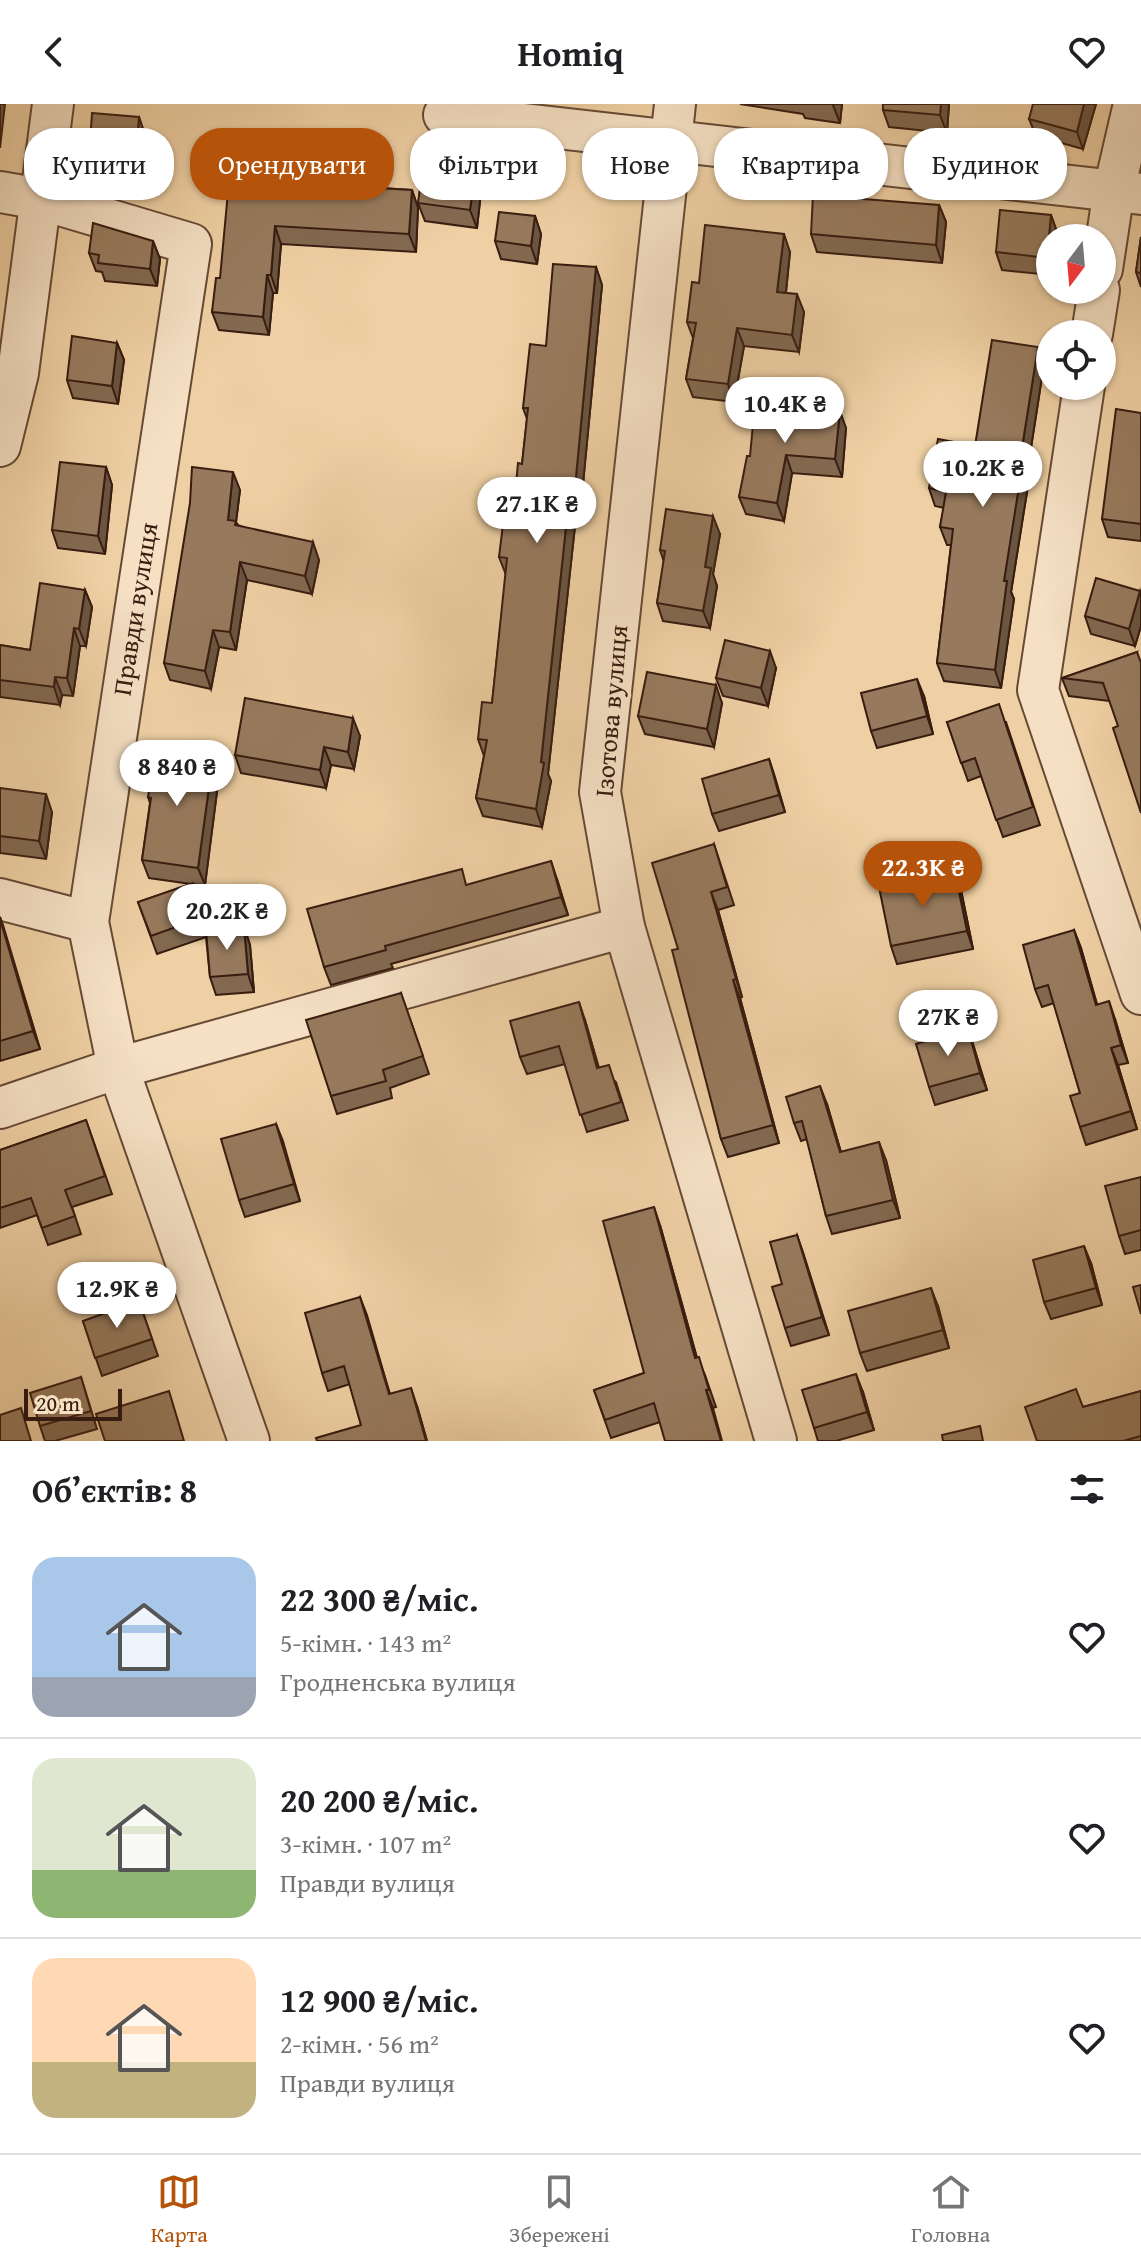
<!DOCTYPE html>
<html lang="uk">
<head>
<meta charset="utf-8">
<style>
	body { margin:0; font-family:"Gentium Book Plus",serif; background:#f6f6f6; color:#202124; height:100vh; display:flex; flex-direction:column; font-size:30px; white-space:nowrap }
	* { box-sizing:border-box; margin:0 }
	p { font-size:26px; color:#757577 }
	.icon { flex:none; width:44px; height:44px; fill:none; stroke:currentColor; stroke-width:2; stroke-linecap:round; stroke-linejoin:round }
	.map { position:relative; height:1337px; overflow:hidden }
	.drawer { display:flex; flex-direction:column; background:#fff; flex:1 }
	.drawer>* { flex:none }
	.guide { position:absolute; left:24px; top:24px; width:1094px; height:72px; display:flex; gap:16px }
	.needle { width:52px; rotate:196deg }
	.tools { position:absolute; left:1036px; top:120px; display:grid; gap:16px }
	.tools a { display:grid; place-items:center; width:80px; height:80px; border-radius:50%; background:#fff; box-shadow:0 2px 6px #0004; font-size:40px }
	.scale { position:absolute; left:24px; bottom:20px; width:98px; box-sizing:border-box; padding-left:8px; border:4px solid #381c10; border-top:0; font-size:22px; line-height:28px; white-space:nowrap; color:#381c10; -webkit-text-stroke:6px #f5e0c4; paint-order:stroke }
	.price { position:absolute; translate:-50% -68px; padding:0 18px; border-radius:28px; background:#fff; color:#222; font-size:26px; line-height:52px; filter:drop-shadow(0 2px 4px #0008) }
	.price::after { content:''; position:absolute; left:50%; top:48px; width:24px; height:18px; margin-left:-12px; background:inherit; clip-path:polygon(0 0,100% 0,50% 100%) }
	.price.active { background:#b45309; color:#fff }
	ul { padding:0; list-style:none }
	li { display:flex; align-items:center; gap:24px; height:200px; padding:0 32px }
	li+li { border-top:2px solid #e0e0e0 }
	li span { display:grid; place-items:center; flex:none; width:224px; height:160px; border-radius:24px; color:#555 }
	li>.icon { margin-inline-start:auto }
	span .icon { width:96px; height:96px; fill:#fffc; stroke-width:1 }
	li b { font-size:34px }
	h2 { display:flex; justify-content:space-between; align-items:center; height:96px; padding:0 32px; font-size:34px }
	.pill { padding:0 28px; border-radius:32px; background:#fff; box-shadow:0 2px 6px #0004; font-size:28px; line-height:72px }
	.pill.active { background:#b45309; color:#fff }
	header { display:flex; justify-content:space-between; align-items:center; height:104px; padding:0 32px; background:#fff; font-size:36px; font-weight:700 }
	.tab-bar { display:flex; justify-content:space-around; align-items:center; height:112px; border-top:2px solid #e0e0e0; background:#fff; font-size:22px; color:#757577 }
	.tab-bar a { display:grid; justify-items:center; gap:4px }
	.tab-bar .active { color:#b45309 }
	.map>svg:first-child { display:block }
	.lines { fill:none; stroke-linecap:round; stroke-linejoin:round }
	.minor-casing { stroke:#664935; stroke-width:44 }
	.minor { stroke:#f5e0c4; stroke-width:40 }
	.wall { fill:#826950; stroke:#381c10; stroke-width:2 }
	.shaded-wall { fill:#6a5541; stroke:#381c10; stroke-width:2 }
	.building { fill:#977a5d; stroke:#381c10; stroke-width:2 }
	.labels { text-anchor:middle; stroke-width:7; stroke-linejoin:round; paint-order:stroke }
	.street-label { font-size:26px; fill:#381c10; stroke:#f5e0c4 }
</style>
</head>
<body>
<header><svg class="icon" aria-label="back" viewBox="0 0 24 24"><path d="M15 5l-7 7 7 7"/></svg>Homiq<svg class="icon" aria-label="heart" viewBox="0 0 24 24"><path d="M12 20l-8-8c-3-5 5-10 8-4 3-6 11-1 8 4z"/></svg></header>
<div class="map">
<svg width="1141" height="1337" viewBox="0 0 1141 1337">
	<rect width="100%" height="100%" fill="#efd0a4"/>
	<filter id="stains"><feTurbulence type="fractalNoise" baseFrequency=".0025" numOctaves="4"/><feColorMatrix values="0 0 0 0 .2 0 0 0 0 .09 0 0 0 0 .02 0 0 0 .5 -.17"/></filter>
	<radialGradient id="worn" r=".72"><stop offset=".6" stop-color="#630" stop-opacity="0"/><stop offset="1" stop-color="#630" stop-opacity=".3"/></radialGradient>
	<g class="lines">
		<defs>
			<g id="minor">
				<polyline points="675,0 600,688 624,823 776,1337"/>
				<polyline points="444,11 1141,90"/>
				<polyline points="0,88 40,95 191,140 88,818 118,964 249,1337"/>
				<polyline points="1102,165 1114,86 1134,0"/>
				<polyline points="1092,230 1099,186"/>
				<polyline points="1084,282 1038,586 1141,890"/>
				<polyline points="0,342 18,269 53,0"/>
				<polyline points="0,795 88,818"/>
				<polyline points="0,1004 118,964 624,823"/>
			</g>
		</defs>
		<!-- minor casing -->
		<use href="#minor" class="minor-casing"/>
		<!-- minor -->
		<use href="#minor" class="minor"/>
	</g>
	<!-- wall -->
	<g class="wall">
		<polygon points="740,0 842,0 840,19 805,14 803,10"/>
		<polygon points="949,0 947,29 889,23 883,6"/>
		<polygon points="1096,0 1083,45 1036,32 1029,15"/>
		<polygon points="139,13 145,31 140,87 113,85 109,73 95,72 89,54"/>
		<polygon points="470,61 482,79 477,124 425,117 418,99"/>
		<polygon points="349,78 349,82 412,86 418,104 416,148 281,140 277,189 273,189 269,231 219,226 212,208 220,174 256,80"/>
		<polygon points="939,101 946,118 942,159 817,148 811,130"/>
		<polygon points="1051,111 1057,128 1050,134 1050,171 1002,166 996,148"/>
		<polygon points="535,112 541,130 537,160 501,155 495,137"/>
		<polygon points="1141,133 1141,183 1136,168"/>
		<polygon points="153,137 160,155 157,182 105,177 102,168 96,167 89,149"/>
		<polygon points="790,148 786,189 804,208 799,248 744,242 734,298 693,293 686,275 693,234 687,218 699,179"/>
		<polygon points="596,163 602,181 579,422 575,422 548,670 551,677 542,723 483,712 476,694 484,652 478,635 492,599 506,471 499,453 513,413 522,360 527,315 523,304 546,242"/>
		<polygon points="117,239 124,256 118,300 73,294 67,276"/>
		<polygon points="1044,260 1028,363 1030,369 1011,488 1014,495 1001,584 944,577 937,559 951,441 947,441 940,423 944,404 935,402 929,384 975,342"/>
		<polygon points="1141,309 1141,437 1108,433 1102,415"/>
		<polygon points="846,324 842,373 792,369 784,417 746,410 739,393 750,352"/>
		<polygon points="106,363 112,381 105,450 58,444 52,426"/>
		<polygon points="240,386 236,418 238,421 319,456 312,490 247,476 236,546 219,543 211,585 170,576 164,559"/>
		<polygon points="720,430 713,470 717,482 710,524 663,517 657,499 664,458 660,446"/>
		<polygon points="85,486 92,503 86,542 80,542 73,592 62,591 60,601 0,593 0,541 30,546"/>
		<polygon points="1140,487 1141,491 1141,522 1135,542 1091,530 1085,512"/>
		<polygon points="1137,548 1109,597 1069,592 1062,574"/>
		<polygon points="776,564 768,602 723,592 716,574"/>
		<polygon points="924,592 933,630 877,644 871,627"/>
		<polygon points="722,599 714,643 645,630 638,612"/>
		<polygon points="947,618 1006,618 1040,721 1003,733 981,672 968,677"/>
		<polygon points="360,632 354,665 331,661 326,684 241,669 235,651"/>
		<polygon points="213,654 219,672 205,781 193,780 209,826 244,823 250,841 254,888 216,891 210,873 206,833 157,850 138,798 191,780 149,774 142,756 150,699 148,693"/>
		<polygon points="769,655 785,708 719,727 712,710"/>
		<polygon points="0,684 52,708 46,755 0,749"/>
		<polygon points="714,740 734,801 718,806 742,893 740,894 779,1039 728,1053 721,1035 678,845"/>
		<polygon points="557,775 568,811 391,860 393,864 331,881 324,863"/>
		<polygon points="961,786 973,845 897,860 891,842"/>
		<polygon points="0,813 40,945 0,957"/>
		<polygon points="1074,826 1081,844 1097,900 1115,915 1128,959 1118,961 1137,1025 1086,1041 1080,1023 1080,989 1054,899 1042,903 1035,885"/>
		<polygon points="401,889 429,970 390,984 392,994 337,1010 331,992"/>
		<polygon points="585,916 599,964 616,978 628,1016 587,1028 565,960 527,970 520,953"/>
		<polygon points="968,925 987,986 935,1001 929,983"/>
		<polygon points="827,1000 841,1048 886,1056 900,1114 832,1130 826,1112 807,1035 801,1037 794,1019"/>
		<polygon points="86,1016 112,1090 72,1103 81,1130 48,1141 37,1111 0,1124 0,1046"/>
		<polygon points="276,1020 300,1097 245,1113 239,1096"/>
		<polygon points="1141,1073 1141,1146 1125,1150 1119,1132"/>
		<polygon points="660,1121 697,1254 705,1271 716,1303 660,1318 611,1334 594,1286 644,1269"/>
		<polygon points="797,1131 829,1231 791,1242 785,1224 782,1180"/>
		<polygon points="1091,1159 1102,1201 1051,1215 1044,1198"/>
		<polygon points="360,1193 390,1290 417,1302 427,1337 361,1321 350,1280 328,1287 322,1269"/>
		<polygon points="139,1197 158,1252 102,1272 83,1217"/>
		<polygon points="938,1202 949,1244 867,1267 860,1249"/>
		<polygon points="81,1273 97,1325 55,1337 45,1337 40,1322"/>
		<polygon points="1141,1287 1141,1337 1037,1337 1083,1303"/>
		<polygon points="863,1288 874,1326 836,1337 818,1337 814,1324"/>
	</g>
	<!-- shaded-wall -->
	<g class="shaded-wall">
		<polygon points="0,0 5,0 0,44"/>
		<polygon points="834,0 842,0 840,19 833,1"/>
		<polygon points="941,0 949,0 947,29 940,11"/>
		<polygon points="1084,0 1096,0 1083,45 1077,28"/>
		<polygon points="139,13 145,31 140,87 134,69"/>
		<polygon points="342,60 349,78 348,100 341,82"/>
		<polygon points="476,61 482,79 477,124 470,106"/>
		<polygon points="412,86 418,104 416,148 409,130"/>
		<polygon points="939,101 946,118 942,159 936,141"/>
		<polygon points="1051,111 1057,128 1057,134 1050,134 1050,163 1047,154"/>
		<polygon points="535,112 541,130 537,160 531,142"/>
		<polygon points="275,122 281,140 277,189 271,171"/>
		<polygon points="784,130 790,148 784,206 777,188"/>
		<polygon points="153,137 160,155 157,182 150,165"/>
		<polygon points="596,163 602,181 579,422 573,404"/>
		<polygon points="267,171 273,189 269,231 263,213"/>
		<polygon points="797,190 804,208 799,248 792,231"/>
		<polygon points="737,224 744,242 734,298 728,280"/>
		<polygon points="117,239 124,256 118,300 112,282"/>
		<polygon points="1038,243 1044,260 1028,363 1030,369 1011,488 1014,495 1001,584 995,566 1004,477 1021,350"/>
		<polygon points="840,307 846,324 842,373 835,355"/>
		<polygon points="786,351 792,369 784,417 777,399"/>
		<polygon points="106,363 112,381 105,450 98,432"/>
		<polygon points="233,368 240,386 236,418 242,435 228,416"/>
		<polygon points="568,404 575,422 548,670 551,677 542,723 536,705"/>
		<polygon points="713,412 720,430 713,470 717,482 710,524 703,507 705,463"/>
		<polygon points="313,438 319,456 312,490 305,472"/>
		<polygon points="240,458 247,476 236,546 230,528"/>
		<polygon points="85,486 92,503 86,542 79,525"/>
		<polygon points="1140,487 1141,491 1141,522 1135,542 1129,525"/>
		<polygon points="74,524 80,542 73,592 67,574"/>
		<polygon points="213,526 219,543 211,585 205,567"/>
		<polygon points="770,547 776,564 768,602 761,584"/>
		<polygon points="55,573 62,591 60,601 54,583"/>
		<polygon points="917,575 924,592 933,630 927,612"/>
		<polygon points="716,581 722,599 714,643 707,625"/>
		<polygon points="353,614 360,632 354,665 348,648"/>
		<polygon points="324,643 331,661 326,684 320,666"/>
		<polygon points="213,654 219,672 205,781 198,764"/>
		<polygon points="769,655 775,673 785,708 779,691"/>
		<polygon points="46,690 52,708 46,755 39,737"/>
		<polygon points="551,757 557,775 568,811 561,793"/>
		<polygon points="955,768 961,786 973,845 967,827"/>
		<polygon points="711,788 718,806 742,893 736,875"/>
		<polygon points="0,813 3,821 40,945 33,927"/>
		<polygon points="244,823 250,841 254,888 248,870"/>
		<polygon points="1074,826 1081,844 1102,919 1096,901"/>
		<polygon points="733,876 740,894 779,1039 773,1021"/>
		<polygon points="1109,897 1115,915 1128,959 1121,941"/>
		<polygon points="579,898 585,916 604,982 597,964"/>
		<polygon points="968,925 974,943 987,986 980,969"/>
		<polygon points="1111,944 1118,961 1137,1025 1131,1007"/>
		<polygon points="820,982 827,1000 846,1066 840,1048"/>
		<polygon points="276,1020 283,1037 300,1097 294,1080"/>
		<polygon points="879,1038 886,1056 900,1114 893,1096"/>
		<polygon points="654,1103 660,1121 702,1272 695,1254"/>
		<polygon points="797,1131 803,1148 829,1231 822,1213"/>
		<polygon points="1084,1142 1091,1159 1102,1201 1096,1184"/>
		<polygon points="931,1184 938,1202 949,1244 943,1226"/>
		<polygon points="360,1193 367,1211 395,1308 389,1290"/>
		<polygon points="856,1270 863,1288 874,1326 867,1308"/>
		<polygon points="411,1284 417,1302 427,1337 426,1337"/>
		<polygon points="706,1286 713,1304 722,1337 721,1337"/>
	</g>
	<!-- building -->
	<g class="building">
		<polygon points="883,0 941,0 940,11 883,6"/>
		<polygon points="1033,0 1084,0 1077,28 1029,15"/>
		<polygon points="92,9 139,13 134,69 107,67 108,56 89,54"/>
		<polygon points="425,45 466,51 465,60 476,61 470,106 418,99"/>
		<polygon points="275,53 342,60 341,82 412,86 409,130 275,122 271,171 267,171 263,213 212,208 216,174 220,174 229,77 256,80 258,68 274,69"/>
		<polygon points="813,91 939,101 936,141 811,130"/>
		<polygon points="1000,106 1051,111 1047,154 996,148"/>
		<polygon points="499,108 535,112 531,142 495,137"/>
		<polygon points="93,119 153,137 150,165 98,159 99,151 89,149"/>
		<polygon points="705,121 784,130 777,188 797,190 792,231 737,224 728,280 686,275 696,219 687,218 692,178 699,179"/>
		<polygon points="1141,133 1141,169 1136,168"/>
		<polygon points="553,160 596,163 573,404 568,404 541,658 544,659 536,705 476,694 487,636 478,635 482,598 492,599 507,454 499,453 504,412 513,413 518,359 522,360 528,304 523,304 530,240 546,242"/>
		<polygon points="72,232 117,239 112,282 67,276"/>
		<polygon points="992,236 1038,243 1021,350 1024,351 1004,477 1007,477 995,566 937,559 953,425 940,423 946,388 929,384 938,335 975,342"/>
		<polygon points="755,299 840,307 835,355 786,351 777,399 739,393 747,352 750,352"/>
		<polygon points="1116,305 1141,309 1141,420 1102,415"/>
		<polygon points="60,358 106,363 98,432 52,426"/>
		<polygon points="192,363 233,368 228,416 236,417 235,421 313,438 305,472 240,458 230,528 213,526 205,567 164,559 190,399"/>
		<polygon points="666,405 713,412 705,463 711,464 703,507 657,499 665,447 660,446"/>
		<polygon points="1096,474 1140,487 1129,525 1085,512"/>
		<polygon points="40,479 85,486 79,525 74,524 67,574 55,573 54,583 0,576 0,541 30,546"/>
		<polygon points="725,536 770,547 761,584 716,574"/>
		<polygon points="1137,548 1141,559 1141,709 1113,624 1118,622 1103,579 1062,574"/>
		<polygon points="647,568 716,581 707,625 638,612"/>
		<polygon points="917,575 927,612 871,627 861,589"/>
		<polygon points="245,594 353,614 348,648 324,643 320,666 235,651"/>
		<polygon points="999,600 1033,703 996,716 975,654 961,659 947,618"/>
		<polygon points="156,645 213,654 198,764 142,756 151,694 148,693"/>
		<polygon points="769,655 779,691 712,710 702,675"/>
		<polygon points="0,684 46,690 39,737 0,732"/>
		<polygon points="714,740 727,783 711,788 736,875 733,876 773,1021 721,1035 672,846 678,845 652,759"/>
		<polygon points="551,757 561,793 385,842 386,846 324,863 307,805 462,765 466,781"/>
		<polygon points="955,768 967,827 891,842 879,783"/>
		<polygon points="193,779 204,813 151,832 138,798"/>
		<polygon points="0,815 33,927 0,937"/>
		<polygon points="244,823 248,870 210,873 206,826"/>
		<polygon points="1074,826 1096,901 1109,897 1121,941 1111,944 1131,1007 1080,1023 1070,992 1080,989 1048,881 1035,885 1023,841"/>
		<polygon points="401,889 423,952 383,966 386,977 331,992 306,916"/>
		<polygon points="579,898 597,964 609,961 621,998 580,1011 559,942 520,953 510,917"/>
		<polygon points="968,925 980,969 929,983 916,940"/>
		<polygon points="820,982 840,1048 879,1038 893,1096 826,1112 802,1017 794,1019 786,993"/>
		<polygon points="86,1016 105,1072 65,1086 75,1112 42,1124 31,1094 0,1104 0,1046"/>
		<polygon points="276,1020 294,1080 239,1096 221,1035"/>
		<polygon points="1141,1073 1141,1126 1119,1132 1105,1082"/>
		<polygon points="654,1103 695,1254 699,1253 709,1286 706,1286 721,1337 665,1337 654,1299 605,1316 594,1286 644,1269 603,1117"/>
		<polygon points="797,1131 822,1213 785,1224 772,1183 782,1180 770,1138"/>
		<polygon points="1084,1142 1096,1184 1044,1198 1033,1156"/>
		<polygon points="1141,1181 1141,1210 1133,1183"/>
		<polygon points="931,1184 943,1226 860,1249 848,1207"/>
		<polygon points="360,1193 389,1290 411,1284 426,1337 317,1337 316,1334 361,1321 344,1262 322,1269 305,1209"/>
		<polygon points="139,1197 152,1235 95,1254 83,1217"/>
		<polygon points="856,1270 867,1308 814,1324 802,1286"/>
		<polygon points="81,1273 91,1307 40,1322 30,1289"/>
		<polygon points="1076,1285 1083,1303 1141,1287 1141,1332 1123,1337 1037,1337 1025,1303"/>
		<polygon points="169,1287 184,1337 105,1337 96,1310"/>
		<polygon points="21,1304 31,1337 0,1337 0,1311"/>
		<polygon points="980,1322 983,1337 943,1337 942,1331"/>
	</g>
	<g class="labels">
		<!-- street labels -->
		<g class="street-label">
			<text transform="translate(135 505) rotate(-81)" y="9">Правди вулиця</text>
			<text transform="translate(611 607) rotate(-85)" y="9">Ізотова вулиця</text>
		</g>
	</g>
	<rect width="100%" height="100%" filter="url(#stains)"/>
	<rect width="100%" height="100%" fill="url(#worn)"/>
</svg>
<div class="tools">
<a><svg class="needle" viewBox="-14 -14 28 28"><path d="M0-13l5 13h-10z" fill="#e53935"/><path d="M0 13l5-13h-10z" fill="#757577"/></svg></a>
<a><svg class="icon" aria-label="locate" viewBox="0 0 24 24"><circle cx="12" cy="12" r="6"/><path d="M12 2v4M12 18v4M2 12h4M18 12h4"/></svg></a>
</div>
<div class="scale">20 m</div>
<b class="price" style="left:785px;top:341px">10.4K ₴</b>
<b class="price" style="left:983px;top:405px">10.2K ₴</b>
<b class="price" style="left:537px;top:441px">27.1K ₴</b>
<b class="price" style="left:177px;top:704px">8 840 ₴</b>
<b class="price active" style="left:923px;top:805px">22.3K ₴</b>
<b class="price" style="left:227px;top:848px">20.2K ₴</b>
<b class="price" style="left:948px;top:954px">27K ₴</b>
<b class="price" style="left:117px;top:1226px">12.9K ₴</b>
<div class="guide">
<a class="pill">Купити</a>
<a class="pill active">Орендувати</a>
<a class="pill">Фільтри</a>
<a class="pill">Нове</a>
<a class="pill">Квартира</a>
<a class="pill">Будинок</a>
</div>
</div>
<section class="drawer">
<h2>Об’єктів: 8<svg class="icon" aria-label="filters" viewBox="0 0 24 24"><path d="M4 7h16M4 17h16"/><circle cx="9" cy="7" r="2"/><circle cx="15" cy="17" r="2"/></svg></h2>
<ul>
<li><span style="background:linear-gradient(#a9c7e8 75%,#9aa5b1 0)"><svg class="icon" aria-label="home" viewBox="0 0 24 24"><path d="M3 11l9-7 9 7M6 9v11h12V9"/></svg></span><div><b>22 300 ₴/міс.</b><p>5-кімн. · 143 m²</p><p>Гродненська вулиця</p></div><svg class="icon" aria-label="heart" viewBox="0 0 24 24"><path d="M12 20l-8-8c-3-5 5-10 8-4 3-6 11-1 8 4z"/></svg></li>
<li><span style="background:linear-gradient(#dfe7d0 70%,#8fb573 0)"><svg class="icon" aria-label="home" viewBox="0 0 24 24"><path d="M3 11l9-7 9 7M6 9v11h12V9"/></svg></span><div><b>20 200 ₴/міс.</b><p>3-кімн. · 107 m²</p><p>Правди вулиця</p></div><svg class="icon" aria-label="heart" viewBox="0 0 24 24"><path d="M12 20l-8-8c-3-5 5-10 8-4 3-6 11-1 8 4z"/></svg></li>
<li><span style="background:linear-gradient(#ffd9b3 65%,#c2b280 0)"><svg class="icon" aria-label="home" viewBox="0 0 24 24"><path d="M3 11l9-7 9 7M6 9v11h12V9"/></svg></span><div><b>12 900 ₴/міс.</b><p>2-кімн. · 56 m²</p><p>Правди вулиця</p></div><svg class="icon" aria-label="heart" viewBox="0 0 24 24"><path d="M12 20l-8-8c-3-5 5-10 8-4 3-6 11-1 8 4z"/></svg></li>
</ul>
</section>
<nav class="tab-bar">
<a class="active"><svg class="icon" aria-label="map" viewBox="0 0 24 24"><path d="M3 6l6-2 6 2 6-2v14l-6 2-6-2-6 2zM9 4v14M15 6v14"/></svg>Карта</a>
<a><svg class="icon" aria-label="saved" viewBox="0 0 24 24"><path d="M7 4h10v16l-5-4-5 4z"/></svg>Збережені</a>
<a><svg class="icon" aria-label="home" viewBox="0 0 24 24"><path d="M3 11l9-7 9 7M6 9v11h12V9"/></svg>Головна</a>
</nav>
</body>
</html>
